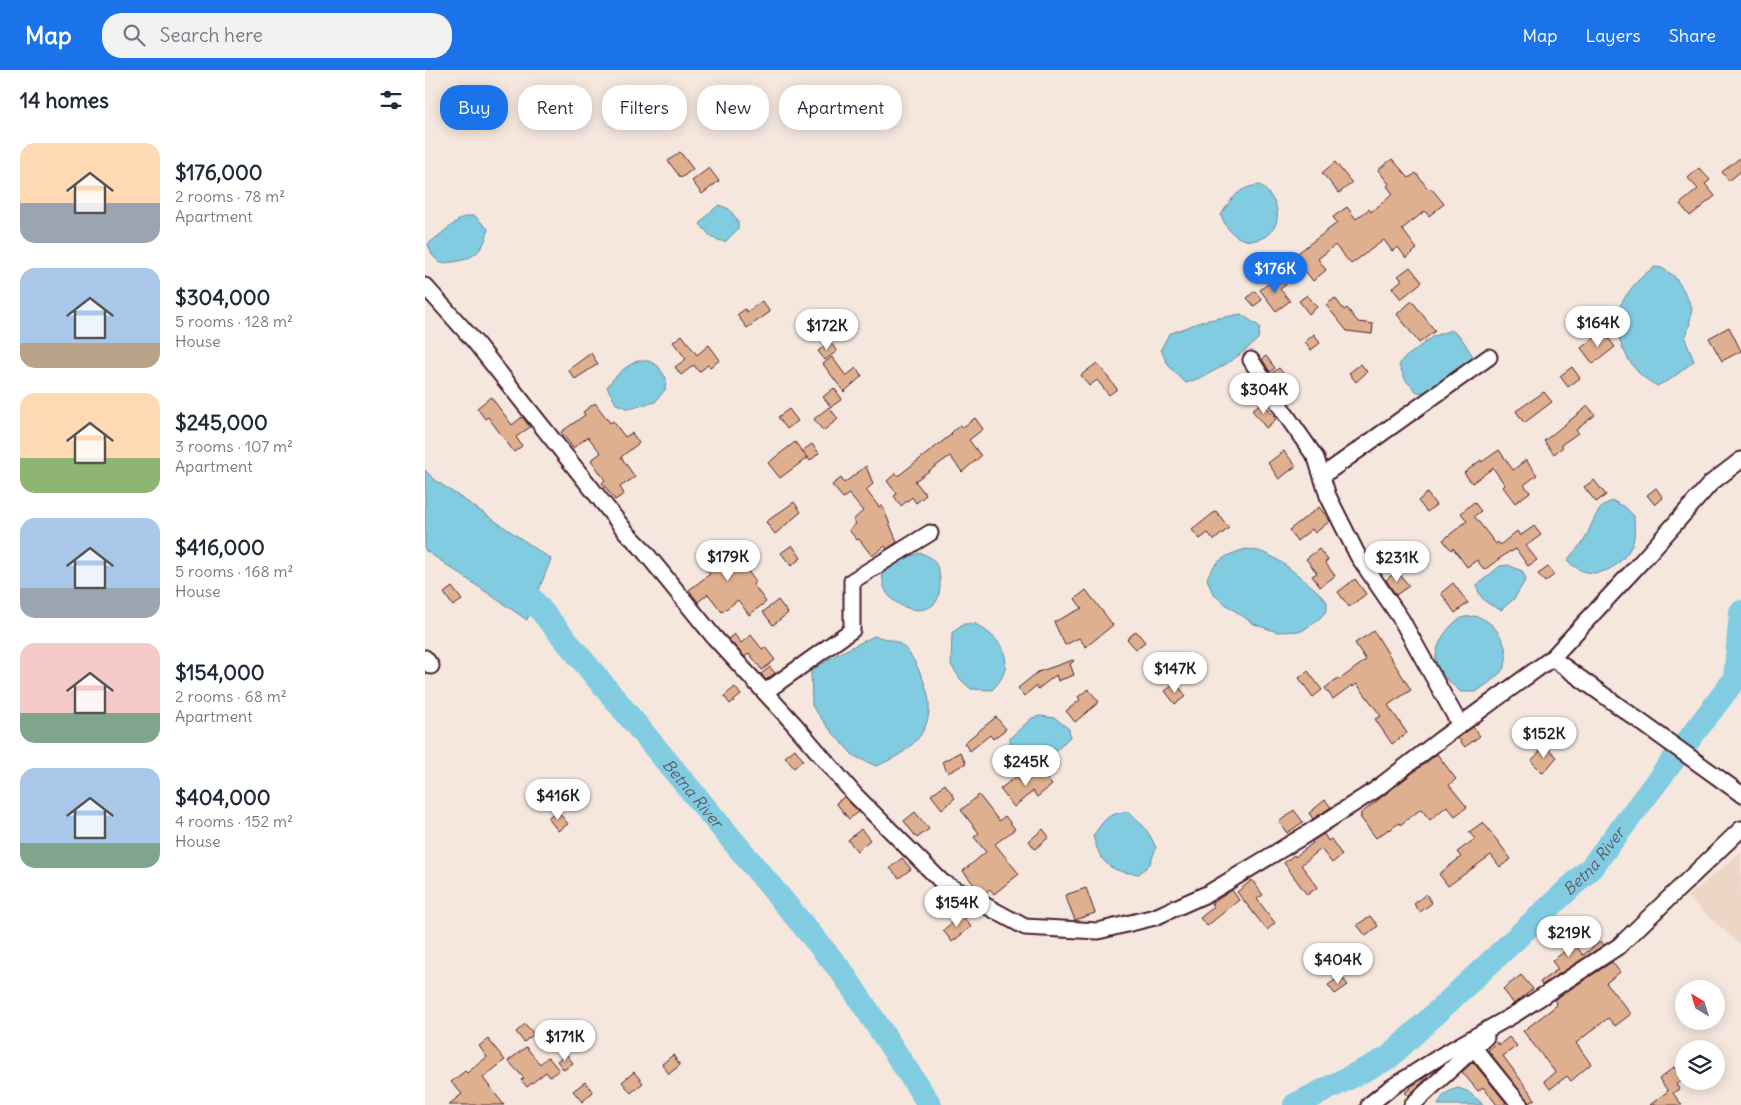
<!DOCTYPE html>
<html lang="en">
<head>
<meta charset="utf-8">
<style>
	body { margin:0; font-family:Delius,sans-serif; background:#f2f2f3; color:#1f2937; height:100vh; display:flex; flex-direction:column; font-size:19px; white-space:nowrap }
	* { box-sizing:border-box; margin:0 }
	p { font-size:16px; color:#747a83 }
	.icon { flex:none; width:28px; height:28px; fill:none; stroke:currentColor; stroke-width:2; stroke-linecap:round; stroke-linejoin:round }
	.map { position:relative; flex:1; overflow:hidden }
	.drawer { display:flex; flex-direction:column; background:#fff; width:425px }
	.drawer>* { flex:none }
	.banner { position:absolute; left:15px; top:15px; width:475px; height:45px; display:flex; gap:10px }
	.needle { width:32px; rotate:322deg }
	.buttons { position:absolute; left:1250px; top:910px; display:grid; gap:10px }
	.buttons a { display:grid; place-items:center; width:50px; height:50px; border-radius:50%; background:#fff; box-shadow:0 2px 12px #0003; font-size:25px }
	.price { position:absolute; translate:-50% -42px; padding:0 11px; border-radius:18px; background:#fff; color:#222; font-size:16px; line-height:32px; filter:drop-shadow(0 1px 2px #0008) }
	.price::after { content:''; position:absolute; left:50%; top:30px; width:15px; height:11px; margin-left:-8px; background:inherit; clip-path:polygon(0 0,100% 0,50% 100%) }
	.price.selected { background:#1a73e8; color:#fff }
	ul { padding:0; list-style:none }
	li { display:flex; align-items:center; gap:15px; height:125px; padding:0 20px }
	li span { display:grid; place-items:center; flex:none; width:140px; height:100px; border-radius:15px; color:#555 }
	li>.icon { margin-inline-start:auto }
	span .icon { width:60px; height:60px; fill:#fffc; stroke-width:1 }
	li b { font-size:21px }
	h2 { display:flex; justify-content:space-between; align-items:center; height:60px; padding:0 20px; font-size:21px }
	.tag { padding:0 18px; border-radius:20px; background:#fff; box-shadow:0 2px 12px #0003; font-size:18px; line-height:45px }
	.tag.selected { background:#1a73e8; color:#fff }
	header { display:flex; align-items:center; gap:30px; box-sizing:border-box; height:70px; padding:0 25px; background:#1a73e8; color:#fff }
	header strong { font-size:24px }
	nav { display:flex; gap:28px; margin-inline-start:auto; font-size:18px }
	.search { width:350px; height:45px; background:#f2f2f3; display:flex; align-items:center; gap:12px; box-sizing:border-box; padding:0 18px; border-radius:20px; color:#747a83; font-size:19px }
	main { display:flex; flex:1; min-height:0 }
	.map>svg:first-child { display:block }
	.built { fill:#eed6c7 }
	.water { fill:#81cce1; stroke:#6b8798 }
	.lines { fill:none; stroke-linecap:round; stroke-linejoin:round }
	.river { stroke:#81cce1; stroke-width:24 }
	.building { fill:#dfb090; stroke:#4a1f2b }
	.minor-casing { stroke:#4a1f2b; stroke-width:19 }
	.minor { stroke:#fff; stroke-width:15 }
	.labels { text-anchor:middle; stroke-width:4.5; stroke-linejoin:round; paint-order:stroke }
	.water-label { font-size:16px; font-style:italic; fill:#5d5c6b; stroke:#fff }
</style>
</head>
<body>
<header>
<strong>Map</strong>
<div class="search"><svg class="icon" aria-label="search" viewBox="0 0 24 24"><circle cx="10" cy="10" r="6"/><path d="M15 15l6 6"/></svg>Search here</div>
<nav><a>Map</a><a>Layers</a><a>Share</a></nav>
</header>
<main>
<section class="drawer">
<h2>14 homes<svg class="icon" aria-label="filters" viewBox="0 0 24 24"><path d="M4 7h16M4 17h16"/><circle cx="9" cy="7" r="2"/><circle cx="15" cy="17" r="2"/></svg></h2>
<ul>
<li><span style="background:linear-gradient(#ffd9b3 60%,#9aa5b1 0)"><svg class="icon" aria-label="home" viewBox="0 0 24 24"><path d="M3 11l9-7 9 7M6 9v11h12V9"/></svg></span><div><b>$176,000</b><p>2 rooms · 78 m²</p><p>Apartment</p></div></li>
<li><span style="background:linear-gradient(#a9c7e8 75%,#b9a48a 0)"><svg class="icon" aria-label="home" viewBox="0 0 24 24"><path d="M3 11l9-7 9 7M6 9v11h12V9"/></svg></span><div><b>$304,000</b><p>5 rooms · 128 m²</p><p>House</p></div></li>
<li><span style="background:linear-gradient(#ffd9b3 65%,#8fb573 0)"><svg class="icon" aria-label="home" viewBox="0 0 24 24"><path d="M3 11l9-7 9 7M6 9v11h12V9"/></svg></span><div><b>$245,000</b><p>3 rooms · 107 m²</p><p>Apartment</p></div></li>
<li><span style="background:linear-gradient(#a9c7e8 70%,#9aa5b1 0)"><svg class="icon" aria-label="home" viewBox="0 0 24 24"><path d="M3 11l9-7 9 7M6 9v11h12V9"/></svg></span><div><b>$416,000</b><p>5 rooms · 168 m²</p><p>House</p></div></li>
<li><span style="background:linear-gradient(#f6c9c9 70%,#7fa58c 0)"><svg class="icon" aria-label="home" viewBox="0 0 24 24"><path d="M3 11l9-7 9 7M6 9v11h12V9"/></svg></span><div><b>$154,000</b><p>2 rooms · 68 m²</p><p>Apartment</p></div></li>
<li><span style="background:linear-gradient(#a9c7e8 75%,#7fa58c 0)"><svg class="icon" aria-label="home" viewBox="0 0 24 24"><path d="M3 11l9-7 9 7M6 9v11h12V9"/></svg></span><div><b>$404,000</b><p>4 rooms · 152 m²</p><p>House</p></div></li>
</ul>
</section>
<div class="map">
<svg width="1316" height="1035" viewBox="0 0 1316 1035">
	<rect width="100%" height="100%" fill="#f5e7de"/>
	<filter id="ink" filterUnits="userSpaceOnUse"><feTurbulence type="fractalNoise" baseFrequency=".02" numOctaves="2"/><feDisplacementMap in="SourceGraphic" scale="10" xChannelSelector="R" yChannelSelector="G"/><feConvolveMatrix kernelMatrix="1 2 1 2 8 2 1 2 1" color-interpolation-filters="sRGB"/></filter>
	<g filter="url(#ink)">
		<!-- built -->
		<polygon class="built" points="1316,782 1316,875 1262,827"/>
		<!-- water -->
		<g class="water">
			<path d="M 835,115 C 884,155 816,200 796,145 C 807,128 813,117 835,115 Z"/>
			<polygon points="294,135 304,139 313,151 313,159 300,172 287,168 275,154 283,144"/>
			<path d="M 44,146 L 50,146 L 63,159 C 59,187 40,192 15,193 L 7,185 L 3,174 L 36,148 Z"/>
			<path d="M 1230,197 L 1237,198 L 1249,206 L 1258,219 L 1267,238 L 1264,257 L 1260,269 L 1269,291 L 1246,309 L 1232,316 C 1226,312 1218,308 1213,302 C 1199,288 1193,266 1188,247 C 1201,226 1208,211 1230,197 Z"/>
			<path d="M 816,244 L 835,257 L 833,269 C 812,289 788,304 761,313 C 749,302 741,295 736,279 L 744,264 L 778,251 Z"/>
			<polygon points="1026,260 1035,266 1049,288 1043,298 1003,323 992,322 984,314 980,309 974,295 977,290 1007,267"/>
			<path d="M 212,291 L 224,291 L 233,296 L 241,308 L 240,320 L 230,332 L 204,339 L 191,334 L 182,317 C 191,305 198,298 212,291 Z"/>
			<polygon points="0,400 10,410 126,489 102,550 0,480"/>
			<path d="M 1188,431 L 1200,437 L 1209,446 C 1209,456 1211,468 1206,477 C 1192,503 1163,513 1142,490 C 1147,484 1153,478 1158,472 C 1167,458 1170,435 1188,431 Z"/>
			<path d="M 821,479 C 846,481 860,495 879,510 C 887,517 896,523 902,532 L 902,540 L 895,548 L 877,561 L 852,562 L 829,554 L 803,536 L 788,524 L 782,509 C 788,491 803,484 821,479 Z"/>
			<path d="M 496,483 C 513,489 515,500 515,517 C 514,521 514,528 511,532 C 498,548 467,537 460,519 C 458,515 458,509 457,504 C 470,495 481,486 496,483 Z"/>
			<path d="M 1083,495 L 1097,501 L 1101,509 L 1089,529 L 1076,540 C 1063,534 1054,530 1052,515 L 1075,496 Z"/>
			<path d="M 1049,546 C 1053,547 1057,548 1060,550 C 1076,559 1089,587 1076,602 C 1069,610 1059,616 1051,622 L 1036,622 C 1028,615 1016,606 1012,596 C 1006,581 1023,553 1037,548 C 1041,546 1045,547 1049,546 Z"/>
			<path d="M 539,554 C 542,554 548,553 551,554 C 554,556 558,559 561,561 C 584,577 588,600 567,620 L 546,619 L 536,610 L 526,595 L 527,563 Z"/>
			<path d="M 449,566 C 457,568 468,569 475,574 C 485,581 491,594 496,605 C 518,651 493,680 451,696 L 429,686 L 406,661 L 387,636 L 386,601 L 411,585 Z"/>
			<polygon points="615,646 630,648 644,659 645,667 632,680 609,690 588,687 585,681 585,668 607,648"/>
			<path d="M 704,742 C 716,752 725,763 731,778 L 725,794 L 714,804 C 684,802 676,794 668,766 C 680,749 682,743 704,742 Z"/>
			<path d="M 1033,1018 L 1042,1021 L 1059,1035 L 1013,1035 C 1018,1024 1022,1021 1033,1018 Z"/>
		</g>
		<g class="lines">
			<!-- river -->
			<g class="river">
				<path id="s1" d="M 87,510 L 99,520 L 417,902 L 505,1035"/>
				<path id="s2" d="M 870,1035 L 963,988 L 1166,798 L 1310,609 L 1316,542"/>
			</g>
		</g>
		<!-- building -->
		<g class="building">
			<polygon points="255,82 268,99 256,108 243,91"/>
			<polygon points="1316,87 1316,101 1304,111 1297,102"/>
			<polygon points="967,89 984,108 991,103 1004,120 1006,118 1019,134 1004,146 1000,141 977,159 992,179 981,188 973,177 967,181 959,170 926,194 910,175 893,189 901,200 888,211 878,198 874,200 865,189 912,153 908,147 922,137 931,149 944,139 946,142 968,124 962,116 964,114 953,100"/>
			<polygon points="910,92 927,113 914,123 897,103"/>
			<polygon points="284,98 294,111 277,124 267,111"/>
			<polygon points="1274,98 1285,110 1280,114 1290,126 1265,146 1255,134 1273,119 1263,108"/>
			<polygon points="985,197 997,212 976,229 967,218 977,210 973,206"/>
			<polygon points="853,206 861,215 855,219 865,231 851,241 835,220"/>
			<polygon points="830,221 837,230 829,236 822,228"/>
			<polygon points="882,225 892,237 884,244 874,231"/>
			<polygon points="910,228 919,240 922,238 933,252 948,254 947,264 922,261 901,235"/>
			<polygon points="337,231 345,242 322,258 312,245 320,239 322,242"/>
			<polygon points="987,231 1010,261 994,273 972,244"/>
			<polygon points="1304,257 1316,281 1297,291 1284,268"/>
			<polygon points="1178,261 1190,277 1168,294 1156,278"/>
			<polygon points="889,264 895,273 886,280 880,272"/>
			<polygon points="257,265 272,285 284,275 295,290 285,297 283,295 274,302 269,295 256,305 250,297 261,289 248,272"/>
			<polygon points="405,272 412,281 400,290 393,281"/>
			<polygon points="166,283 173,294 150,309 143,300"/>
			<polygon points="841,286 850,298 845,302 837,289"/>
			<polygon points="407,287 421,306 431,298 437,306 419,322 398,294"/>
			<polygon points="672,293 692,319 684,325 672,310 664,316 656,305"/>
			<polygon points="936,294 942,302 931,312 924,303"/>
			<polygon points="1147,297 1155,308 1143,317 1135,306"/>
			<polygon points="854,298 864,311 855,319 846,304"/>
			<polygon points="409,318 417,329 406,337 398,327"/>
			<polygon points="1119,322 1127,332 1099,353 1091,341"/>
			<polygon points="66,327 87,355 97,347 105,357 91,367 97,376 89,382 63,347 60,349 52,338"/>
			<polygon points="838,332 851,349 841,358 827,340"/>
			<polygon points="170,333 185,353 188,351 200,367 207,363 214,373 196,387 210,407 195,417 199,424 190,430 177,413 180,410 166,390 176,383 163,367 148,378 136,362 160,345 158,342"/>
			<polygon points="1163,336 1170,345 1151,360 1153,363 1136,375 1138,377 1129,384 1119,371"/>
			<polygon points="404,337 413,349 398,361 389,349"/>
			<polygon points="364,339 373,351 362,359 353,347"/>
			<polygon points="550,348 558,359 544,370 556,386 537,402 525,386 490,411 501,425 491,433 487,427 476,436 469,426 472,424 462,411 471,403 473,406 527,364 526,363 535,355 537,358"/>
			<polygon points="370,372 382,388 355,408 343,393"/>
			<polygon points="387,374 394,383 385,391 377,381"/>
			<polygon points="1074,380 1088,400 1101,390 1112,405 1099,415 1105,422 1090,433 1078,417 1080,415 1068,398 1047,413 1039,403 1056,390 1057,392"/>
			<polygon points="859,381 871,396 854,409 843,393"/>
			<polygon points="441,396 448,414 441,420 454,437 457,435 472,472 462,479 460,476 447,486 434,469 432,470 424,460 431,454 428,450 438,441 424,424 418,428 407,415 416,408 419,413"/>
			<polygon points="1169,410 1181,425 1171,432 1159,417"/>
			<polygon points="1231,418 1238,428 1230,435 1222,425"/>
			<polygon points="1002,423 1011,435 1002,442 993,431"/>
			<polygon points="369,432 376,442 350,464 341,452"/>
			<polygon points="1049,432 1056,441 1049,446 1071,474 1073,472 1075,475 1092,461 1095,466 1109,456 1116,465 1101,476 1112,490 1103,496 1091,479 1086,482 1085,481 1059,500 1052,490 1042,497 1028,478 1026,480 1018,470 1042,451 1036,443"/>
			<polygon points="894,437 905,451 890,463 887,459 872,471 864,460"/>
			<polygon points="791,441 804,458 789,470 783,463 775,469 767,460"/>
			<polygon points="296,474 311,492 321,484 329,495 322,500 331,512 328,514 341,532 324,545 313,530 297,542 283,524 273,532 264,520 285,504 275,491"/>
			<polygon points="367,475 376,488 366,496 356,483"/>
			<polygon points="894,479 903,490 900,492 910,506 895,517 887,506 892,503 881,489"/>
			<polygon points="1123,497 1129,505 1120,512 1113,504"/>
			<polygon points="972,501 984,516 971,525 961,510"/>
			<polygon points="930,509 941,524 924,537 913,522"/>
			<polygon points="1028,513 1043,533 1030,543 1016,523"/>
			<polygon points="27,517 37,530 28,536 19,523"/>
			<polygon points="661,520 688,555 661,577 654,568 640,575 629,552 657,538 650,529"/>
			<polygon points="353,530 363,543 348,555 338,542"/>
			<polygon points="711,561 720,572 711,579 702,569"/>
			<polygon points="949,561 986,620 963,635 982,663 967,674 950,649 956,646 932,614 928,617 927,615 908,629 900,618 913,608 914,610 941,590 930,573"/>
			<polygon points="309,564 316,573 326,565 337,579 340,577 350,590 337,600 324,583 320,587 303,569"/>
			<polygon points="736,586 742,594 730,604 724,596"/>
			<polygon points="648,590 649,591 645,594 649,605 633,611 631,605 613,619 611,616 599,626 593,618 613,602"/>
			<polygon points="345,597 350,603 341,610 336,604"/>
			<polygon points="883,601 897,620 888,627 874,608"/>
			<polygon points="751,613 761,626 750,634 740,621"/>
			<polygon points="310,617 316,625 305,634 299,626"/>
			<polygon points="663,619 674,632 650,652 641,641 655,630 653,627"/>
			<polygon points="571,647 581,659 568,669 565,665 545,681 539,673"/>
			<polygon points="1048,657 1055,666 1040,677 1033,668"/>
			<polygon points="1120,676 1132,687 1118,703 1106,691"/>
			<polygon points="370,679 378,690 369,698 360,687"/>
			<polygon points="535,682 541,693 523,703 517,692"/>
			<polygon points="1012,684 1031,709 1024,715 1042,737 1030,746 1022,736 1005,750 996,739 975,755 974,753 965,760 964,759 951,768 935,747 937,746 935,744"/>
			<polygon points="614,698 627,715 612,727 608,721 589,737 575,719 592,706 596,712"/>
			<polygon points="520,714 530,728 517,739 506,725"/>
			<polygon points="554,725 574,751 580,746 590,759 570,774 594,804 569,824 565,819 559,824 555,822 538,801 561,782 549,767 554,763 536,740"/>
			<polygon points="419,727 434,742 424,749 411,733"/>
			<polygon points="900,730 906,737 888,749 884,743"/>
			<polygon points="132,740 143,754 133,761 123,748"/>
			<polygon points="869,740 878,752 862,763 854,752"/>
			<polygon points="490,742 504,759 492,768 479,751"/>
			<polygon points="1058,752 1086,789 1075,797 1066,785 1023,816 1014,804 1036,787 1032,782 1050,769 1044,762"/>
			<polygon points="436,759 445,770 432,781 423,770"/>
			<polygon points="618,759 624,767 610,779 604,771"/>
			<polygon points="899,764 903,771 906,769 917,785 907,793 896,779 876,795 893,817 882,825 859,793 869,785 870,787 888,773 887,771"/>
			<polygon points="477,788 486,799 474,808 465,798"/>
			<polygon points="827,810 838,825 832,829 850,853 842,860 812,822"/>
			<polygon points="661,818 670,843 650,850 640,825"/>
			<polygon points="807,820 814,830 782,856 775,848 789,837 786,834"/>
			<polygon points="1001,824 1007,833 995,842 989,834"/>
			<polygon points="537,845 546,857 527,872 518,860"/>
			<polygon points="945,846 953,856 941,866 932,855"/>
			<polygon points="1144,867 1158,885 1176,871 1179,875 1117,915 1115,912 1133,899 1127,891 1140,881 1135,874"/>
			<polygon points="1187,892 1195,902 1181,913 1206,944 1190,956 1183,948 1151,973 1166,994 1146,1011 1142,1006 1125,1019 1119,1011 1130,1002 1098,961 1131,936 1132,934 1129,930"/>
			<polygon points="1096,905 1108,919 1089,934 1078,919"/>
			<polygon points="916,906 923,915 910,924 903,915"/>
			<polygon points="100,954 109,964 99,972 91,962"/>
			<polygon points="1084,967 1092,976 1078,986 1110,1029 1104,1033 1063,980 1072,972 1074,975"/>
			<polygon points="63,969 80,990 58,1008 79,1035 23,1035 37,1024 26,1012 40,1001 42,1003 62,987 54,976"/>
			<polygon points="101,977 115,994 123,987 134,1000 125,1007 121,1002 102,1017 96,1010 99,1008 83,991"/>
			<polygon points="141,984 148,993 139,1000 132,991"/>
			<polygon points="248,985 255,995 244,1004 237,994"/>
			<polygon points="1048,992 1081,1033 1078,1035 1072,1035 1058,1017 1053,1021 1037,1002"/>
			<polygon points="1249,997 1258,1009 1251,1014 1254,1019 1248,1023 1257,1035 1225,1035 1243,1021 1234,1009"/>
			<polygon points="209,1002 218,1013 206,1023 197,1012"/>
			<polygon points="1002,1006 1003,1007 983,1026 980,1022 986,1018 985,1017"/>
			<polygon points="160,1012 168,1022 157,1032 148,1021"/>
		</g>
		<g class="lines">
			<defs>
				<g id="minor">
					<polyline points="0,216 50,272 202,463 215,476 289,567 369,654 429,724 517,812 600,857 673,861 730,847 784,823 880,765 950,720 1016,669 1127,588 1217,491 1286,413 1316,390"/>
					<polyline points="826,290 859,342 891,388 903,426 933,486 976,549 1035,655"/>
					<polyline points="897,406 1064,287"/>
					<polyline points="0,588 6,596"/>
					<polyline points="1127,588 1316,724"/>
					<polyline points="340,622 427,560 427,511 505,463"/>
					<polyline points="1049,978 1095,1035"/>
					<polyline points="944,1035 964,1019 1019,984 1090,944 1194,876 1316,759"/>
					<polyline points="987,1035 1061,967"/>
				</g>
			</defs>
			<!-- minor casing -->
			<use href="#minor" class="minor-casing"/>
			<!-- minor -->
			<use href="#minor" class="minor"/>
		</g>
	</g>
	<g class="labels">
		<!-- water labels -->
		<g class="water-label">
			<text dy="6" stroke="none"><textPath href="#s1" startOffset="280">Betna River</textPath></text>
			<text dy="6" stroke="none"><textPath href="#s2" startOffset="389">Betna River</textPath></text>
		</g>
	</g>
</svg>
<div class="buttons">
<a><svg class="needle" viewBox="-14 -14 28 28"><path d="M0-13l5 13h-10z" fill="#e53935"/><path d="M0 13l5-13h-10z" fill="#747a83"/></svg></a>
<a><svg class="icon" aria-label="layers" viewBox="0 0 24 24"><path d="M12 4l9 5-9 5-9-5zM3 14l9 5 9-5"/></svg></a>
</div>
<b class="price selected" style="left:850px;top:224px">$176K</b>
<b class="price" style="left:1173px;top:278px">$164K</b>
<b class="price" style="left:402px;top:281px">$172K</b>
<b class="price" style="left:839px;top:345px">$304K</b>
<b class="price" style="left:303px;top:512px">$179K</b>
<b class="price" style="left:972px;top:513px">$231K</b>
<b class="price" style="left:750px;top:624px">$147K</b>
<b class="price" style="left:1119px;top:689px">$152K</b>
<b class="price" style="left:601px;top:717px">$245K</b>
<b class="price" style="left:133px;top:751px">$416K</b>
<b class="price" style="left:532px;top:858px">$154K</b>
<b class="price" style="left:1144px;top:888px">$219K</b>
<b class="price" style="left:913px;top:915px">$404K</b>
<b class="price" style="left:140px;top:992px">$171K</b>
<div class="banner">
<a class="tag selected">Buy</a>
<a class="tag">Rent</a>
<a class="tag">Filters</a>
<a class="tag">New</a>
<a class="tag">Apartment</a>
</div>
</div>
</main>
</body>
</html>
